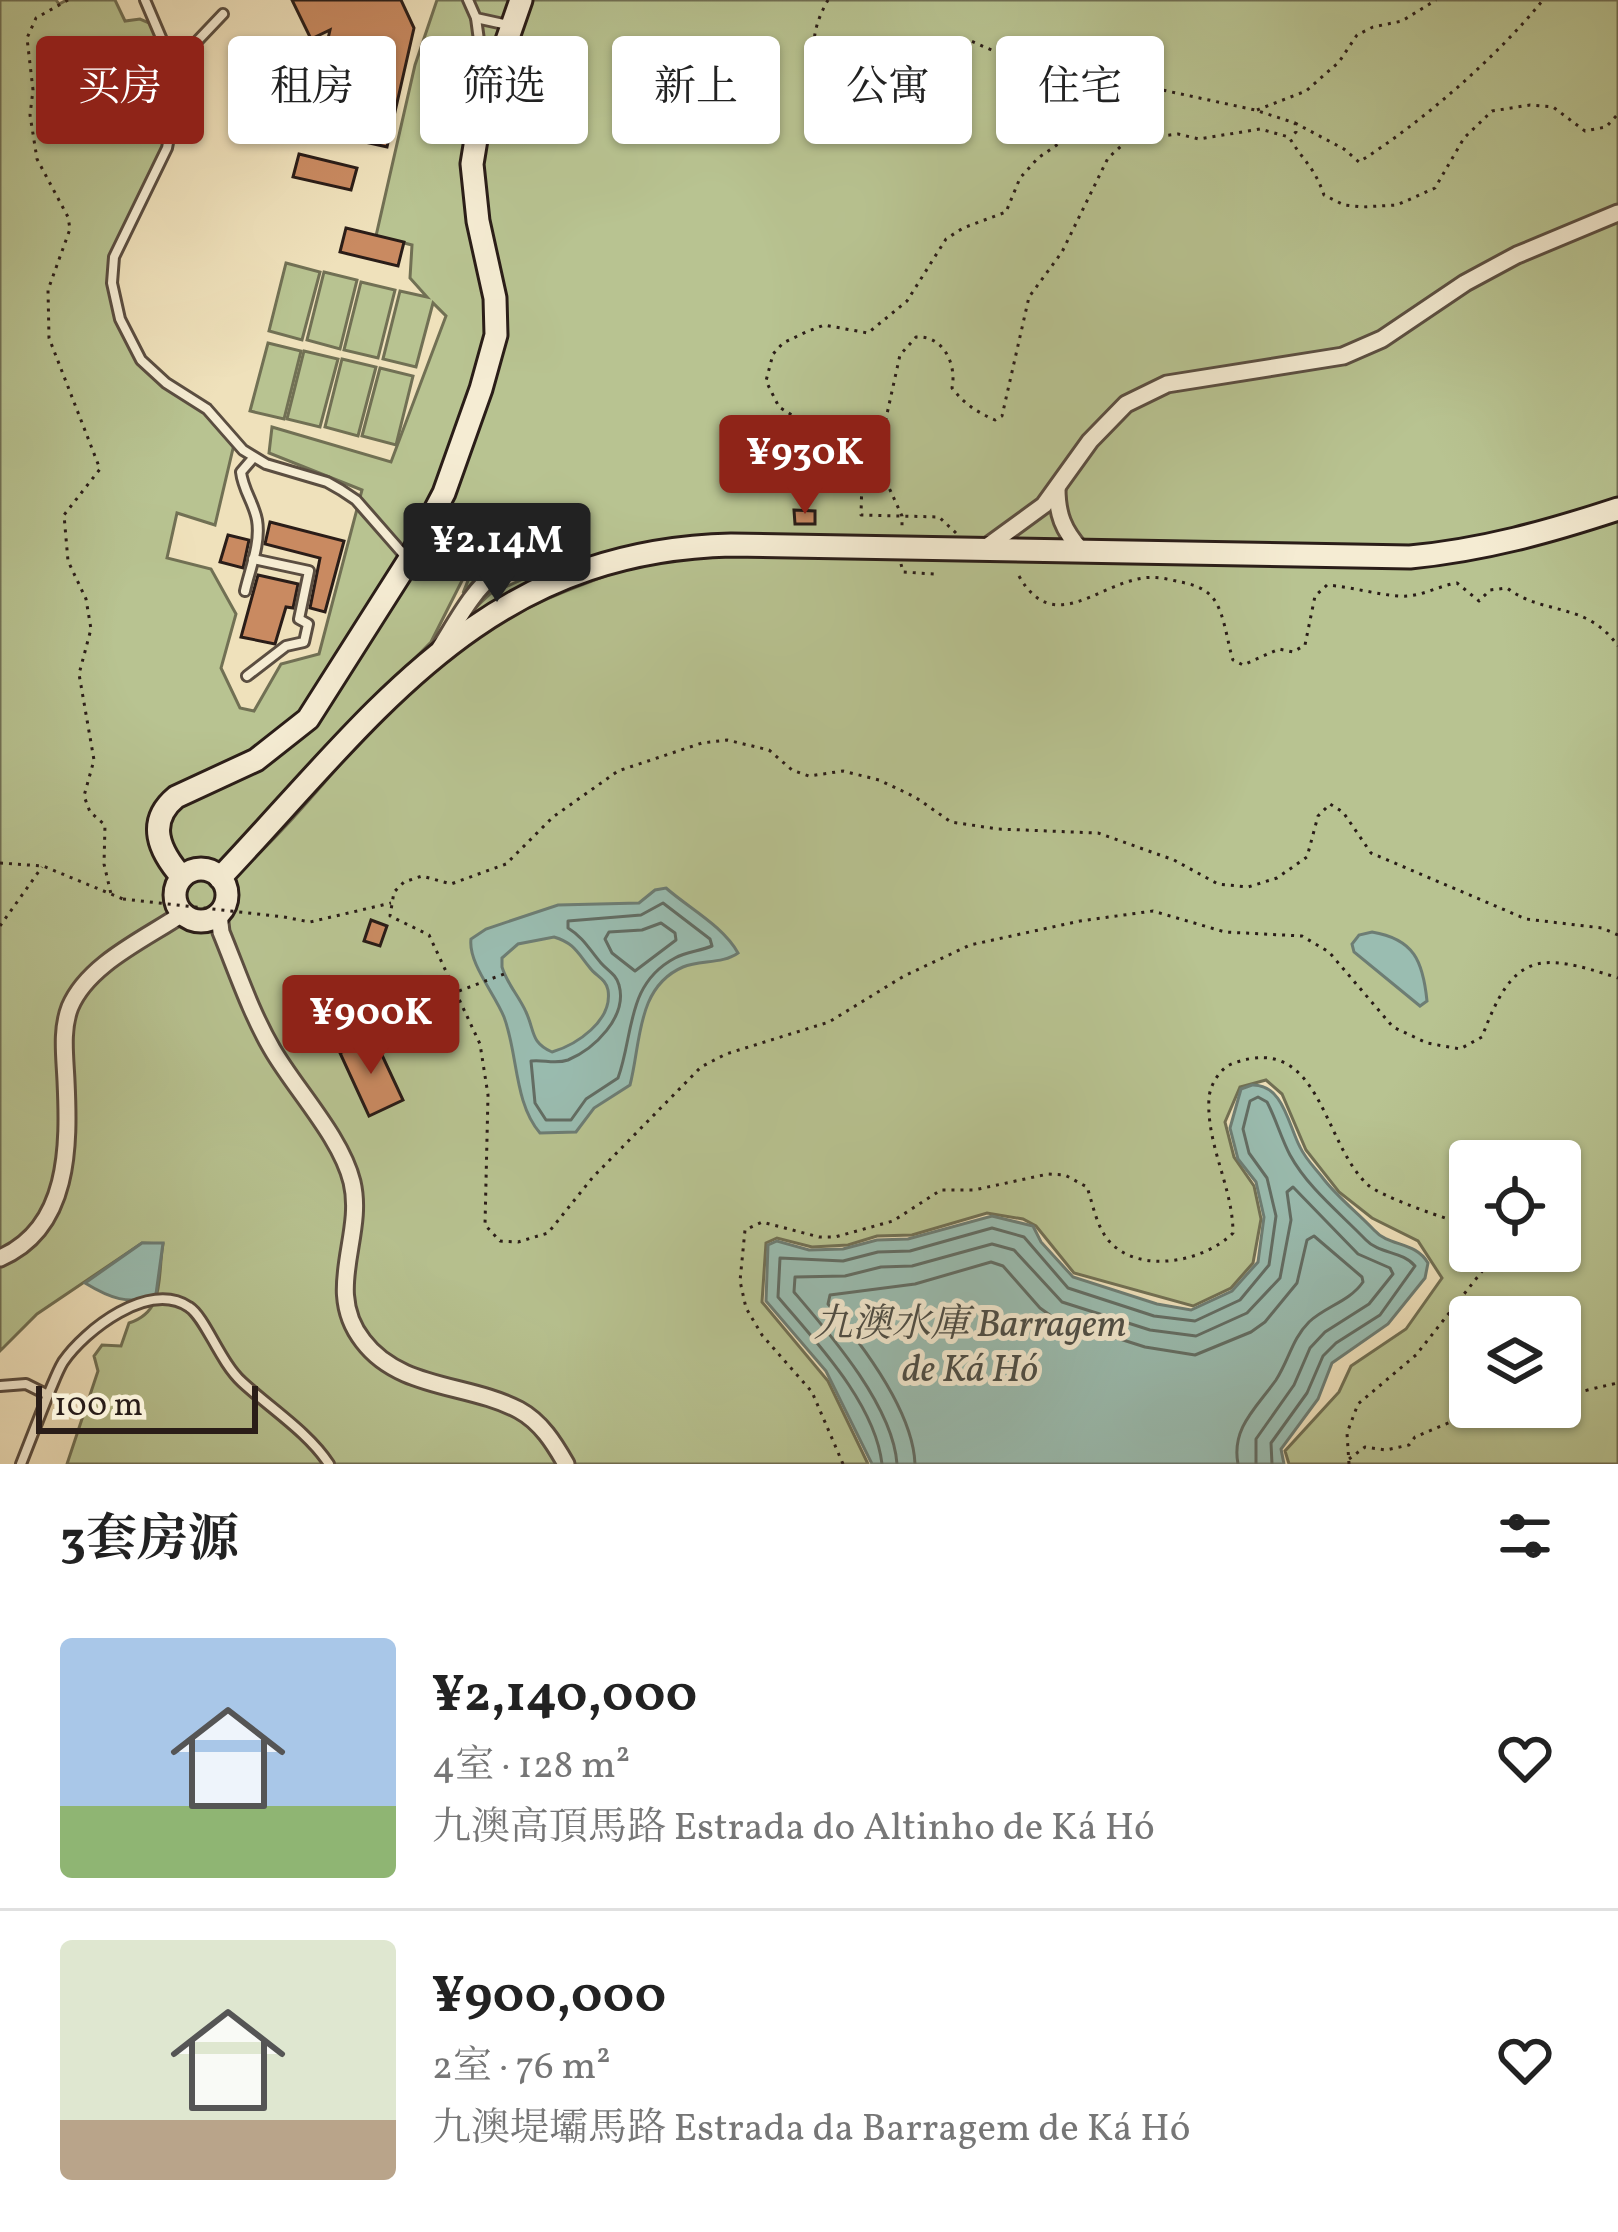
<!DOCTYPE html>
<html lang="zh">
<head>
<meta charset="utf-8">
<style>
	body { margin:0; font-family:Vollkorn,"Noto Serif SC",serif; background:#f2f2f2; color:#222; height:100vh; display:flex; flex-direction:column; font-size:45px; white-space:nowrap }
	* { box-sizing:border-box; margin:0 }
	p { font-size:39px; color:#767676 }
	.icon { flex:none; width:66px; height:66px; fill:none; stroke:currentColor; stroke-width:2; stroke-linecap:round; stroke-linejoin:round }
	.map { position:relative; height:1464px; overflow:hidden }
	.drawer { display:flex; flex-direction:column; background:#fff; flex:1 }
	.drawer>* { flex:none }
	.top-card { position:absolute; left:36px; top:36px; width:1548px; height:108px; display:flex; gap:24px }
	.tools { position:absolute; left:1449px; top:1140px; display:grid; gap:24px }
	.tools a { display:grid; place-items:center; width:132px; height:132px; border-radius:12px; background:#fff; box-shadow:0 3px 9px #0004; font-size:60px }
	.scale { position:absolute; left:36px; bottom:30px; width:222px; box-sizing:border-box; padding-left:12px; border:6px solid #2a1d18; border-top:0; font-size:33px; line-height:42px; white-space:nowrap; color:#2a1d18; -webkit-text-stroke:9px #f5ecd3; paint-order:stroke }
	.price { position:absolute; translate:-50% -102px; padding:0 27px; border-radius:12px; background:#8f2418; color:#fff; font-size:39px; line-height:78px; filter:drop-shadow(0 3px 6px #0008) }
	.price::after { content:''; position:absolute; left:50%; top:72px; width:36px; height:27px; margin-left:-18px; background:inherit; clip-path:polygon(0 0,100% 0,50% 100%) }
	.price.active { background:#222; color:#fff }
	ul { padding:0; list-style:none }
	li { display:flex; align-items:center; gap:36px; height:300px; padding:0 60px }
	li+li { border-top:3px solid #e0e0e0 }
	li span { display:grid; place-items:center; flex:none; width:336px; height:240px; border-radius:12px; color:#555 }
	li>.icon { margin-inline-start:auto }
	span .icon { width:144px; height:144px; fill:#fffc; stroke-width:1 }
	li b { font-size:51px }
	h2 { display:flex; justify-content:space-between; align-items:center; height:144px; padding:0 60px; font-size:51px }
	.chip { padding:0 42px; border-radius:12px; background:#fff; box-shadow:0 3px 9px #0004; font-size:42px; line-height:108px }
	.chip.active { background:#8f2418; color:#fff }
	.map>svg:first-child { display:block }
	.green { fill:#b8c391; stroke:#717054; stroke-width:3; fill-rule:evenodd }
	.water { fill:#9abdb1; stroke:#6d7d74; stroke-width:3; fill-rule:evenodd }
	.lines { fill:none; stroke-linecap:round; stroke-linejoin:round }
	.shore { stroke:#626d64; stroke-width:3 }
	.building { fill:#c98a61; stroke:#2a1d18; stroke-width:3 }
	.service-casing { stroke:#5b4e41; stroke-width:14 }
	.minor-casing { stroke:#5b4e41; stroke-width:21 }
	.secondary-casing { stroke:#2a1d18; stroke-width:27 }
	.path { stroke:#2a1d18; stroke-width:3; stroke-dasharray:3 6; stroke-linecap:butt }
	.service { stroke:#f5ecd3; stroke-width:8 }
	.minor { stroke:#f5ecd3; stroke-width:15 }
	.secondary { stroke:#f5ecd3; stroke-width:21 }
	.path-bridge { stroke:#2a1d18; stroke-width:3; stroke-dasharray:3 6; stroke-linecap:butt }
	.labels { text-anchor:middle; stroke-width:10; stroke-linejoin:round; paint-order:stroke }
	.water-label { font-size:39px; font-style:italic; fill:#4c4d46; stroke:#f5ecd3 }
</style>
</head>
<body>
<div class="map">
<svg width="1618" height="1464" viewBox="0 0 1618 1464">
	<rect width="100%" height="100%" fill="#efe1bb"/>
	<filter id="stains"><feTurbulence type="fractalNoise" baseFrequency=".00167" numOctaves="4"/><feColorMatrix values="0 0 0 0 .2 0 0 0 0 .09 0 0 0 0 .02 0 0 0 .5 -.17"/></filter>
	<radialGradient id="worn" r=".72"><stop offset=".6" stop-color="#630" stop-opacity="0"/><stop offset="1" stop-color="#630" stop-opacity=".3"/></radialGradient>
	<!-- green -->
	<g class="green">
		<path d="M 0,0 L 56,0 L 59,4 L 67,0 L 115,0 L 125,21 L 140,19 L 154,25 L 163,53 L 178,76 L 167,148 L 119,241 L 112,283 L 120,319 L 141,360 L 197,402 L 235,440 L 215,525 L 177,513 L 167,558 L 211,569 L 236,614 L 221,668 L 240,708 L 254,711 L 281,664 L 319,654 L 362,490 L 269,453 L 272,427 L 391,462 L 446,316 L 433,303 L 416,367 L 383,359 L 400,291 L 427,297 L 410,278 L 412,245 L 376,236 L 415,65 L 437,0 L 1618,0 L 1618,1464 L 1289,1464 L 1285,1451 L 1339,1392 L 1351,1366 L 1406,1329 L 1442,1278 L 1418,1241 L 1372,1218 L 1339,1192 L 1306,1150 L 1282,1094 L 1266,1080 L 1240,1087 L 1225,1122 L 1234,1157 L 1254,1186 L 1261,1219 L 1253,1263 L 1231,1288 L 1193,1306 L 1074,1273 L 1036,1226 L 1023,1219 L 987,1213 L 912,1235 L 877,1236 L 848,1245 L 812,1247 L 777,1238 L 766,1243 L 762,1302 L 828,1381 L 868,1464 L 67,1464 L 98,1371 L 94,1356 L 102,1345 L 121,1346 L 129,1323 C 166,1311 157,1277 163,1244 L 142,1243 L 37,1314 L 0,1351 ZM 511,532 L 554,560 L 574,560 L 665,541 L 729,536 C 620,571 503,601 417,682 C 353,742 302,817 236,875 L 323,752 L 431,642 L 480,545 L 495,534 ZM 1470,1161 L 1560,1161 L 1560,1251 L 1470,1251 ZM 1470,1317 L 1560,1317 L 1560,1407 L 1470,1407 Z"/>
		<polygon points="286,263 320,272 302,340 269,331"/>
		<polygon points="324,272 357,280 340,349 307,340"/>
		<polygon points="361,282 395,290 378,358 344,350"/>
		<polygon points="268,343 301,351 284,419 250,411"/>
		<polygon points="304,351 338,359 320,427 287,419"/>
		<polygon points="342,359 376,367 358,436 325,427"/>
		<polygon points="380,368 413,376 396,445 362,436"/>
		<path d="M 512,537 L 536,551 C 501,552 485,568 463,593 C 474,568 480,536 512,537 Z"/>
		<polygon points="537,568 549,572 465,619 467,611 472,611 490,594 536,573"/>
	</g>
	<!-- water -->
	<g class="water">
		<path d="M 666,888 C 690,909 723,926 738,953 C 723,964 700,960 683,967 C 636,987 641,1044 630,1085 L 594,1108 L 576,1132 L 540,1133 C 514,1103 518,1054 504,1017 C 495,994 468,963 471,939 L 486,929 L 558,905 L 639,903 L 655,890 ZM 554,937 C 574,943 577,952 590,968 C 596,976 606,979 608,990 C 613,1021 576,1045 552,1052 C 530,1042 535,1031 526,1012 C 519,996 507,984 502,967 L 502,958 L 518,944 Z"/>
		<path d="M 1372,932 C 1414,939 1423,961 1427,1001 L 1420,1006 L 1354,952 L 1352,944 L 1359,935 Z"/>
		<path d="M 1252,1085 C 1283,1084 1288,1124 1300,1147 C 1305,1158 1314,1167 1322,1177 C 1337,1197 1357,1212 1374,1230 C 1389,1247 1415,1241 1428,1263 L 1425,1278 L 1388,1324 L 1332,1363 L 1318,1399 L 1281,1449 L 1284,1464 L 872,1464 L 826,1371 L 766,1301 L 768,1245 L 777,1241 L 809,1250 L 843,1249 L 877,1240 L 908,1239 L 992,1216 L 1033,1226 L 1041,1242 L 1073,1277 L 1157,1304 L 1191,1310 L 1232,1291 L 1258,1262 L 1264,1217 L 1256,1182 L 1238,1159 L 1230,1128 L 1241,1089 Z"/>
		<path d="M 142,1243 L 163,1243 L 156,1294 C 130,1307 108,1297 85,1283 Z"/>
	</g>
	<g class="lines">
		<!-- shore -->
		<g class="shore">
			<path d="M 663,903 L 710,939 L 712,946 C 700,951 686,952 675,958 C 626,984 634,1034 618,1078 L 586,1099 L 571,1120 L 546,1120 L 535,1103 L 531,1061 C 543,1059 554,1065 568,1060 C 594,1049 628,1017 619,985 C 616,974 608,971 601,963 C 589,949 584,938 568,928 L 568,921 L 641,915 Z"/>
			<polygon points="661,923 675,933 676,940 635,971 612,953 605,939 609,932 642,930"/>
			<path d="M 882,1464 C 875,1403 816,1342 778,1297 L 780,1258 L 843,1261 L 878,1252 L 910,1251 L 992,1228 L 1024,1237 L 1068,1288 L 1154,1316 L 1195,1321 L 1240,1300 L 1269,1265 L 1276,1216 L 1267,1178 L 1249,1153 L 1243,1129 L 1250,1101 L 1258,1097 L 1267,1102 C 1276,1119 1281,1138 1290,1155 C 1308,1188 1340,1213 1366,1240 C 1379,1254 1403,1251 1415,1266 L 1380,1315 L 1336,1343 L 1323,1356 L 1307,1393 L 1271,1443 L 1272,1464"/>
			<path d="M 897,1464 C 893,1406 830,1334 794,1292 L 795,1277 L 845,1276 L 881,1267 L 912,1266 L 992,1244 L 1014,1250 L 1062,1302 L 1150,1330 L 1196,1336 L 1247,1313 L 1280,1278 L 1291,1220 L 1287,1192 L 1293,1187 L 1358,1254 L 1390,1268 L 1393,1274 L 1369,1304 L 1325,1332 L 1310,1348 L 1294,1385 L 1256,1439 L 1256,1464"/>
			<path d="M 915,1464 C 913,1411 861,1343 828,1304 L 830,1295 L 915,1284 L 991,1262 L 1003,1266 L 1040,1308 L 1054,1318 L 1145,1347 L 1195,1355 L 1251,1332 L 1265,1322 L 1297,1283 L 1307,1240 L 1314,1236 L 1362,1277 L 1363,1282 C 1349,1302 1326,1306 1309,1322 C 1292,1339 1289,1360 1276,1380 C 1257,1407 1231,1428 1238,1464"/>
		</g>
	</g>
	<!-- building -->
	<g class="building">
		<polygon points="292,0 401,0 414,28 387,147 307,129 330,30 311,39"/>
		<polygon points="299,154 357,168 351,190 293,177"/>
		<polygon points="346,228 404,242 398,266 340,252"/>
		<polygon points="794,510 815,511 815,524 795,524"/>
		<polygon points="270,522 344,541 325,612 310,608 320,558 265,544"/>
		<polygon points="228,535 249,540 243,568 220,562"/>
		<polygon points="258,575 298,584 293,608 286,607 275,644 241,637"/>
		<polygon points="371,920 387,926 380,946 364,941"/>
		<polygon points="374,1038 403,1100 369,1116 340,1053"/>
	</g>
	<g class="lines">
		<defs>
			<g id="service">
				<polyline points="145,0 177,75"/>
				<polyline points="468,0 476,18 508,25"/>
				<polyline points="223,14 185,54 167,148 114,257 112,283 120,319 141,360 166,383 207,409 243,450 266,464 327,482 341,490 356,500 405,556"/>
				<polyline points="476,18 485,85"/>
				<path d="M 245,591 C 250,569 261,543 257,520 C 254,503 243,490 241,472 L 253,458"/>
				<polyline points="247,676 286,646 304,642 308,624 299,619 309,571 253,559"/>
				<polyline points="0,1386 26,1384 48,1395 21,1464"/>
				<path d="M 48,1395 C 53,1384 57,1372 63,1362 C 85,1330 149,1280 189,1307 C 205,1317 220,1362 242,1382 C 270,1408 308,1432 329,1464"/>
			</g>
			<g id="minor">
				<path d="M 1057,488 C 1057,514 1063,530 1081,550"/>
				<polyline points="985,548 1044,505 1090,441 1126,404 1167,384 1343,356 1382,339 1465,283 1517,255 1618,213"/>
				<path d="M 440,648 C 473,595 500,535 571,576"/>
				<path d="M 219,914 L 221,932 C 237,971 251,1013 272,1049 C 295,1089 341,1137 352,1182 C 365,1237 323,1290 363,1341 C 400,1390 468,1383 519,1410 C 541,1422 554,1443 566,1464"/>
				<path d="M 0,1258 C 70,1228 69,1145 66,1081 C 65,1057 61,1030 70,1007 C 88,964 145,939 182,914"/>
			</g>
			<g id="secondary">
				<circle cx="201" cy="895" r="26"/>
				<path d="M 182,877 C 159,851 146,822 176,797 L 256,760 L 308,719 L 409,560 L 444,493 L 481,389 L 496,335 L 495,298 L 478,221 L 472,164 L 479,121 L 521,0"/>
				<path d="M 220,878 C 375,714 483,551 731,545 L 1410,557 C 1483,550 1548,532 1618,509"/>
			</g>
		</defs>
		<!-- service casing -->
		<use href="#service" class="service-casing"/>
		<!-- minor casing -->
		<use href="#minor" class="minor-casing"/>
		<!-- secondary casing -->
		<use href="#secondary" class="secondary-casing"/>
		<!-- path -->
		<g class="path">
			<polyline points="68,0 36,18 27,38 33,90 30,115 37,159 68,217 70,229 48,290 49,338 100,469 64,515 68,561 86,599 91,629 79,674 94,760 84,796 90,812 105,825 104,864 111,894"/>
			<path d="M 828,0 C 816,21 807,48 822,68 L 908,49 L 971,41 L 1005,56 L 1255,110 L 1295,123 L 1296,132 L 1291,136"/>
			<polyline points="1093,76 1128,140"/>
			<polyline points="1257,110 1306,91 1339,62 1357,35 1373,27 1402,21 1436,0"/>
			<path d="M 1295,123 L 1344,149 L 1359,162 C 1421,123 1497,57 1543,0"/>
			<polyline points="825,436 874,455 902,516 902,531"/>
			<path d="M 874,455 L 885,423 L 900,355 L 916,337 C 943,335 957,364 952,388 C 964,404 977,412 995,420 L 1002,416 L 1029,297 L 1062,252 L 1108,158 L 1128,140 L 1178,134 L 1199,139 L 1260,129 L 1289,137 C 1303,161 1314,166 1324,195 L 1344,205 L 1362,207 L 1397,205 L 1435,188 L 1464,138 L 1492,111 L 1530,105 L 1553,107 L 1585,131 L 1606,127 L 1618,114"/>
			<polyline points="956,533 939,517 861,515 862,479 824,435 779,407 766,381 773,354 783,343 806,332 824,325 868,333 907,301 946,239 963,228 1006,212 1020,178 1038,158 1080,129 1092,74"/>
			<polyline points="901,564 903,572 934,574"/>
			<path d="M 1019,576 C 1053,636 1096,585 1143,578 C 1155,576 1168,579 1180,582 C 1192,584 1205,588 1213,598 C 1225,614 1227,642 1233,660 L 1243,665 L 1279,649 L 1293,652 L 1305,645 L 1315,596 L 1327,585 C 1352,587 1374,594 1398,596 C 1420,598 1437,586 1457,583 L 1479,601 L 1490,590 L 1507,588 C 1544,616 1586,601 1618,646"/>
			<polyline points="0,863 43,866 123,899"/>
			<polyline points="284,917 310,922 391,903"/>
			<polyline points="0,926 42,867"/>
			<path d="M 1618,935 L 1602,928 L 1526,919 L 1371,853 L 1343,812 L 1330,804 L 1318,816 L 1307,857 L 1277,878 L 1248,887 L 1218,884 L 1174,860 L 1098,833 L 998,829 L 951,822 L 915,797 L 879,780 L 843,771 L 809,776 L 792,770 L 769,750 L 727,740 L 702,743 L 618,771 L 553,817 L 506,864 L 451,884 L 422,876 L 404,882 L 394,892 L 390,916 L 429,935 L 480,1044 L 488,1095 L 485,1225 L 500,1241 L 518,1242 L 548,1233 L 593,1177 L 701,1067 L 726,1054 L 829,1022 L 904,976 L 970,945 L 1080,921 L 1153,911 L 1225,932 L 1302,936 L 1329,952 L 1393,1027 L 1427,1043 L 1460,1049 L 1482,1037 C 1513,953 1537,951 1618,978"/>
			<polyline points="459,991 504,974"/>
			<path d="M 1560,1399 C 1572,1393 1604,1386 1618,1383"/>
			<polyline points="1349,1459 1365,1447 1386,1450 1409,1445 1415,1437 1481,1409 1505,1417 1546,1407"/>
			<path d="M 843,1464 L 812,1392 L 762,1335 L 746,1308 L 740,1281 L 745,1230 L 762,1222 L 819,1237 L 835,1237 L 893,1221 L 941,1190 L 974,1190 L 1048,1174 L 1065,1175 L 1087,1187 C 1093,1204 1096,1226 1109,1241 C 1139,1275 1204,1262 1233,1233 C 1233,1187 1206,1145 1209,1098 C 1210,1084 1221,1067 1234,1063 C 1321,1032 1322,1143 1368,1185 C 1382,1197 1450,1221 1470,1225"/>
			<polyline points="1349,1464 1347,1433 1358,1404 1416,1355 1498,1251"/>
		</g>
		<!-- service -->
		<use href="#service" class="service"/>
		<!-- minor -->
		<use href="#minor" class="minor"/>
		<!-- secondary -->
		<use href="#secondary" class="secondary"/>
		<!-- path-bridge -->
		<polyline class="path-bridge" points="123,899 284,917"/>
	</g>
	<g class="labels">
		<!-- water labels -->
		<g class="water-label">
			<text x="970" y="1336">九澳水庫 Barragem<tspan x="970" dy="45">de Ká Hó</tspan></text>
		</g>
	</g>
	<rect width="100%" height="100%" filter="url(#stains)"/>
	<rect width="100%" height="100%" fill="url(#worn)"/>
</svg>
<div class="tools">
<a><svg class="icon" aria-label="locate" viewBox="0 0 24 24"><circle cx="12" cy="12" r="6"/><path d="M12 2v4M12 18v4M2 12h4M18 12h4"/></svg></a>
<a><svg class="icon" aria-label="layers" viewBox="0 0 24 24"><path d="M12 4l9 5-9 5-9-5zM3 14l9 5 9-5"/></svg></a>
</div>
<div class="scale">100 m</div>
<b class="price" style="left:805px;top:517px">¥930K</b>
<b class="price active" style="left:497px;top:605px">¥2.14M</b>
<b class="price" style="left:371px;top:1077px">¥900K</b>
<div class="top-card">
<a class="chip active">买房</a>
<a class="chip">租房</a>
<a class="chip">筛选</a>
<a class="chip">新上</a>
<a class="chip">公寓</a>
<a class="chip">住宅</a>
</div>
</div>
<section class="drawer">
<h2>3套房源<svg class="icon" aria-label="filters" viewBox="0 0 24 24"><path d="M4 7h16M4 17h16"/><circle cx="9" cy="7" r="2"/><circle cx="15" cy="17" r="2"/></svg></h2>
<ul>
<li><span style="background:linear-gradient(#a9c7e8 70%,#8fb573 0)"><svg class="icon" aria-label="home" viewBox="0 0 24 24"><path d="M3 11l9-7 9 7M6 9v11h12V9"/></svg></span><div><b>¥2,140,000</b><p>4室 · 128 m²</p><p>九澳高頂馬路 Estrada do Altinho de Ká Hó</p></div><svg class="icon" aria-label="heart" viewBox="0 0 24 24"><path d="M12 20l-8-8c-3-5 5-10 8-4 3-6 11-1 8 4z"/></svg></li>
<li><span style="background:linear-gradient(#dfe7d0 75%,#b9a48a 0)"><svg class="icon" aria-label="home" viewBox="0 0 24 24"><path d="M3 11l9-7 9 7M6 9v11h12V9"/></svg></span><div><b>¥900,000</b><p>2室 · 76 m²</p><p>九澳堤壩馬路 Estrada da Barragem de Ká Hó</p></div><svg class="icon" aria-label="heart" viewBox="0 0 24 24"><path d="M12 20l-8-8c-3-5 5-10 8-4 3-6 11-1 8 4z"/></svg></li>
</ul>
</section>
</body>
</html>
